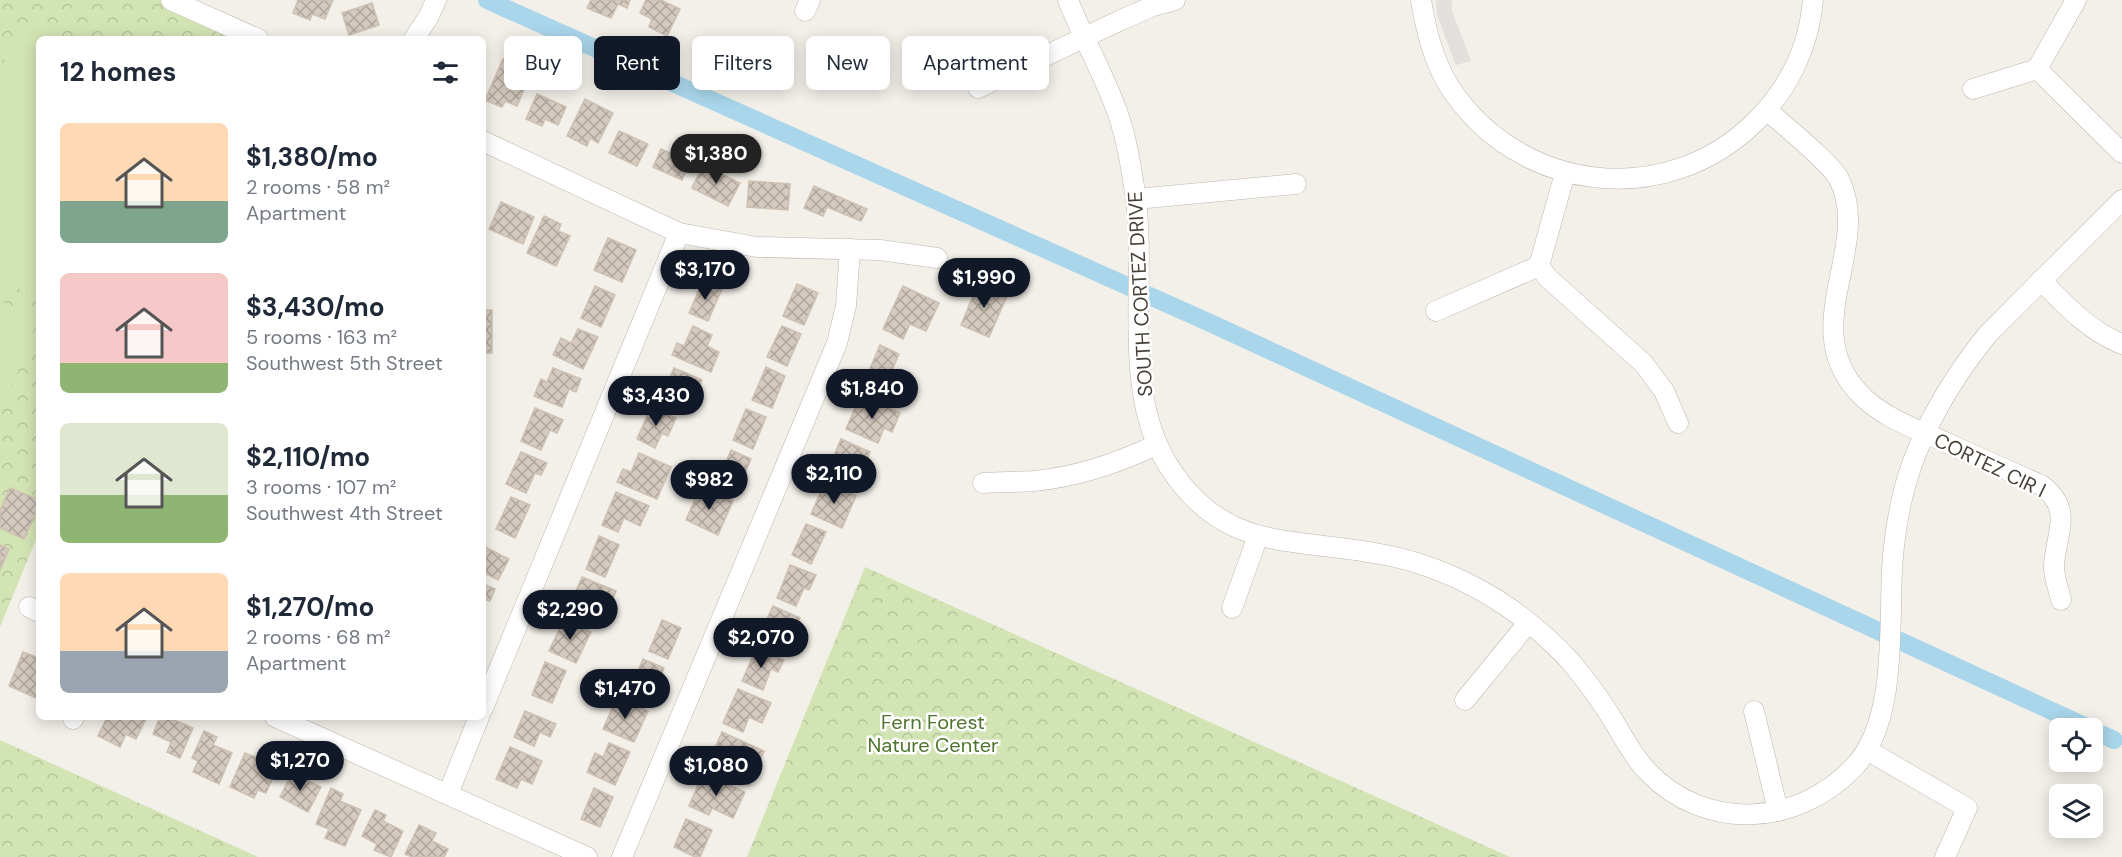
<!DOCTYPE html>
<html lang="en">
<head>
<meta charset="utf-8">
<style>
	body { margin:0; font-family:"DM Sans",sans-serif; background:#f2f2f3; color:#1f2937; height:100vh; display:flex; flex-direction:column; font-size:22px; white-space:nowrap }
	* { box-sizing:border-box; margin:0 }
	p { font-size:20px; color:#747a83 }
	.icon { flex:none; width:33px; height:33px; fill:none; stroke:currentColor; stroke-width:2; stroke-linecap:round; stroke-linejoin:round }
	.map { position:relative; flex:1; overflow:hidden }
	.drawer { position:absolute; left:36px; top:36px; width:450px; height:684px; display:flex; flex-direction:column; background:#fff; border-radius:9px; box-shadow:0 3px 15px #0003 }
	.drawer>* { flex:none }
	.top-card { position:absolute; left:504px; top:36px; width:570px; height:54px; display:flex; gap:12px }
	.tools { position:absolute; left:2049px; top:718px; display:grid; gap:12px }
	.tools a { display:grid; place-items:center; width:54px; height:54px; border-radius:9px; background:#fff; box-shadow:0 3px 15px #0003; font-size:30px }
	.price { position:absolute; translate:-50% -51px; padding:0 14px; border-radius:21px; background:#111827; color:#fff; font-size:20px; line-height:39px; filter:drop-shadow(0 2px 3px #0008) }
	.price::after { content:''; position:absolute; left:50%; top:36px; width:18px; height:14px; margin-left:-9px; background:inherit; clip-path:polygon(0 0,100% 0,50% 100%) }
	.price.selected { background:#222; color:#fff }
	ul { padding:0; list-style:none }
	li { display:flex; align-items:center; gap:18px; height:150px; padding:0 24px }
	li span { display:grid; place-items:center; flex:none; width:168px; height:120px; border-radius:9px; color:#555 }
	li>.icon { margin-inline-start:auto }
	span .icon { width:72px; height:72px; fill:#fffc; stroke-width:1 }
	li b { font-size:26px }
	h2 { display:flex; justify-content:space-between; align-items:center; height:72px; padding:0 24px; font-size:26px }
	.pill { padding:0 21px; border-radius:9px; background:#fff; box-shadow:0 3px 15px #0003; font-size:21px; line-height:54px }
	.pill.selected { background:#111827; color:#fff }
	.map>svg:first-child { display:block }
	.forest { fill:url(#forest-crowns) }
	.pitch { fill:#d3e4b4 }
	.parking { fill:#e2dfdd }
	.lines { fill:none; stroke-linecap:round; stroke-linejoin:round }
	.canal { stroke:#a9d6eb; stroke-width:18 }
	.building { fill:url(#building-cross-hatch); stroke:#cec1b2; stroke-width:1.5 }
	.minor-casing { stroke:#beb6ac; stroke-width:21 }
	.minor { stroke:#fff; stroke-width:20 }
	.labels { text-anchor:middle; stroke-width:5; stroke-linejoin:round; paint-order:stroke }
	.street-label { font-size:20px; fill:#463f38; stroke:#fff }
	.park-label { font-size:20px; fill:#4f742e; stroke:#fff }
</style>
</head>
<body>
<div class="map">
<svg width="2122" height="857" viewBox="0 0 2122 857">
	<defs>
		<pattern id="forest-crowns" width="20" height="18" patternUnits="userSpaceOnUse" patternTransform="scale(1.5)"><rect width="20" height="18" fill="#d3e4b4"/><path d="M2 6a3 3 0 1 1 6 0M12 15a3 3 0 1 1 6 0" fill="none" stroke="#b6c59c"/></pattern>
		<pattern id="building-cross-hatch" width="8" height="8" patternUnits="userSpaceOnUse" patternTransform="scale(1.5)"><rect width="8" height="8" fill="#d4cabf"/><path d="M0 0l8 8M0 8l8-8" fill="none" stroke="#aea59c"/></pattern>
	</defs>
	<rect width="100%" height="100%" fill="#f3efe9"/>
	<!-- forest -->
	<g class="forest">
		<polygon points="0,0 160,0 241,36 240,39 39,39 39,532 0,627"/>
		<polygon points="865,567 1510,857 747,857"/>
		<polygon points="0,740 258,857 0,857"/>
	</g>
	<!-- pitch -->
	<g class="pitch">
		<polygon points="20,21 65,39 39,39 39,297 0,281 0,71"/>
		<polygon points="0,301 39,317 0,416"/>
	</g>
	<!-- parking -->
	<polygon class="parking" points="1436,0 1452,0 1452,11 1471,61 1456,65 1437,15"/>
	<g class="lines">
		<!-- canal -->
		<g class="canal">
			<polyline points="487,0 1208,322 2091,729"/>
			<polyline points="2092,730 2114,740"/>
		</g>
	</g>
	<!-- building -->
	<g class="building">
		<polygon points="298,0 333,0 325,19 312,14 310,20 293,13"/>
		<polygon points="591,0 630,0 627,8 618,4 611,18 587,8"/>
		<polygon points="646,0 661,0 680,9 667,36 649,27 652,19 640,13"/>
		<polygon points="372,3 379,25 349,35 342,13"/>
		<polygon points="503,59 532,71 517,106 505,101 502,107 485,100"/>
		<polygon points="537,94 566,107 558,125 545,119 542,126 526,119"/>
		<polygon points="585,99 613,113 598,143 590,138 587,146 567,136"/>
		<polygon points="619,131 648,144 637,166 609,153"/>
		<polygon points="661,149 690,162 682,180 653,167"/>
		<polygon points="703,165 740,183 728,206 692,188"/>
		<polygon points="749,181 790,184 788,210 747,207"/>
		<polygon points="814,186 867,209 861,221 827,207 823,216 804,208"/>
		<polygon points="501,202 534,217 523,244 489,229"/>
		<polygon points="544,216 561,224 558,231 570,236 556,266 527,253"/>
		<polygon points="608,238 636,250 622,282 594,270"/>
		<polygon points="703,281 722,289 708,321 689,313"/>
		<polygon points="979,281 1008,294 989,337 961,325"/>
		<polygon points="797,284 818,293 804,325 783,316"/>
		<polygon points="595,286 615,295 601,327 581,318"/>
		<polygon points="903,286 939,303 926,331 910,324 903,339 883,329"/>
		<rect x="483" y="310" width="9" height="43"/>
		<polygon points="693,326 712,335 707,346 719,352 711,372 672,355 677,343 684,346"/>
		<polygon points="782,326 801,334 787,366 767,357"/>
		<polygon points="578,329 598,337 583,369 553,355 561,338 571,343"/>
		<polygon points="880,345 899,354 882,393 863,385"/>
		<polygon points="766,367 785,376 772,408 752,400"/>
		<polygon points="553,368 581,379 576,392 569,389 562,407 534,396 541,379 547,382"/>
		<polygon points="674,368 702,380 687,413 653,398 658,385 665,388"/>
		<polygon points="860,396 900,413 892,432 884,428 878,443 846,429"/>
		<polygon points="651,407 676,418 668,436 662,433 655,448 637,439"/>
		<polygon points="535,408 563,420 557,433 550,430 541,450 521,441"/>
		<polygon points="746,409 766,417 753,449 733,440"/>
		<polygon points="841,439 870,452 856,485 827,472"/>
		<polygon points="731,450 751,459 737,491 709,479 717,461 725,464"/>
		<polygon points="521,452 547,463 541,475 535,473 526,493 506,484"/>
		<polygon points="639,453 671,467 657,499 617,482 623,469 631,472"/>
		<polygon points="825,482 856,496 842,528 811,514"/>
		<polygon points="700,487 733,501 718,535 686,520"/>
		<polygon points="10,488 39,500 39,505 24,539 0,528 0,511"/>
		<polygon points="616,492 649,506 640,526 624,518 618,532 602,525"/>
		<polygon points="511,497 530,505 515,538 496,529"/>
		<polygon points="806,524 826,532 811,564 792,555"/>
		<polygon points="599,536 619,545 605,577 586,569"/>
		<polygon points="0,545 9,549 0,570"/>
		<polygon points="483,546 509,559 498,580 483,572"/>
		<polygon points="790,565 816,575 809,590 804,588 796,606 777,598"/>
		<polygon points="582,577 616,591 602,624 568,610"/>
		<polygon points="483,584 495,589 490,601 483,599"/>
		<polygon points="773,606 800,618 794,631 787,627 778,648 758,639"/>
		<polygon points="564,619 591,632 576,663 549,651"/>
		<polygon points="662,620 681,628 668,659 649,651"/>
		<polygon points="756,649 784,660 778,672 771,669 763,690 742,681"/>
		<polygon points="23,652 39,658 39,699 9,686"/>
		<polygon points="643,659 664,668 650,702 629,693"/>
		<polygon points="545,662 566,671 552,703 532,695"/>
		<polygon points="738,689 771,703 762,723 749,717 743,732 723,723"/>
		<polygon points="617,697 648,711 634,742 603,729"/>
		<polygon points="525,711 556,724 550,737 540,732 534,746 514,737"/>
		<polygon points="107,717 147,717 136,739 126,734 120,747 98,736"/>
		<polygon points="160,717 167,717 193,728 180,758 167,752 171,742 153,734"/>
		<polygon points="204,731 217,737 213,745 232,753 219,784 193,772 198,761 192,758"/>
		<polygon points="722,732 764,751 749,785 707,766"/>
		<polygon points="609,743 630,752 615,785 587,772 595,753 603,757"/>
		<polygon points="510,747 542,761 532,784 521,779 517,788 496,779"/>
		<polygon points="245,753 258,758 255,764 275,773 266,793 258,790 254,798 230,787"/>
		<polygon points="292,773 321,787 308,812 280,797"/>
		<polygon points="703,773 745,792 733,818 712,808 709,815 689,806"/>
		<polygon points="331,788 343,794 340,801 361,810 345,846 325,838 329,829 316,824"/>
		<polygon points="594,788 613,797 600,827 581,819"/>
		<polygon points="375,810 386,815 383,821 403,831 391,857 374,850 377,844 362,836"/>
		<polygon points="686,819 712,830 700,857 695,857 674,847"/>
		<polygon points="419,825 436,833 432,841 448,849 444,857 412,857 405,854"/>
	</g>
	<g class="lines">
		<defs>
			<g id="minor">
				<polyline points="171,0 258,39"/>
				<path d="M 1068,0 C 1083,38 1104,75 1118,114 C 1127,140 1131,167 1135,193 C 1148,279 1120,387 1168,465 C 1223,553 1292,537 1380,554 C 1415,560 1449,573 1480,590 C 1513,608 1545,634 1571,662 C 1586,680 1600,699 1613,720 C 1623,737 1633,756 1647,771 C 1705,832 1797,827 1854,767 C 1897,722 1889,628 1892,570 C 1893,549 1896,528 1900,508 C 1912,445 1948,383 1988,334 L 2122,200"/>
				<path d="M 1421,0 C 1426,30 1433,60 1449,86 C 1518,193 1666,211 1756,121 C 1789,88 1809,46 1813,0"/>
				<polyline points="805,11 810,0"/>
				<polyline points="414,39 429,16 436,0"/>
				<polyline points="2037,69 2122,153"/>
				<polyline points="978,88 1121,20 1153,6 1175,0"/>
				<polyline points="1973,89 2037,69 2076,0"/>
				<path d="M 1767,110 C 1783,125 1830,162 1839,179 C 1873,247 1796,326 1859,393 C 1881,417 1916,429 1945,442 C 1977,457 2009,471 2041,485 C 2075,510 2055,533 2054,567 C 2054,578 2059,590 2061,600"/>
				<polyline points="483,141 679,233 757,247 880,250 937,258"/>
				<polyline points="1136,199 1296,184"/>
				<polyline points="1539,266 1548,278 1643,363 1664,391 1678,423"/>
				<polyline points="1539,266 1565,173"/>
				<path d="M 2041,280 C 2065,305 2089,331 2122,344"/>
				<polyline points="1436,311 1539,266"/>
				<path d="M 983,483 C 1000,482 1017,482 1034,481 C 1076,477 1118,463 1156,445"/>
				<polyline points="29,607 39,612"/>
				<polyline points="1232,608 1258,536"/>
				<polyline points="1465,700 1528,623"/>
				<polyline points="483,708 679,233"/>
				<polyline points="1754,711 1778,811"/>
				<polyline points="275,717 587,857"/>
				<polyline points="73,719 74,717"/>
				<polyline points="1867,750 1967,808 1945,857"/>
				<polyline points="448,794 479,717"/>
				<polyline points="622,857 837,343 846,306 850,249"/>
			</g>
		</defs>
		<!-- minor casing -->
		<use href="#minor" class="minor-casing"/>
		<!-- minor -->
		<use href="#minor" class="minor"/>
	</g>
	<g class="labels">
		<!-- street labels -->
		<g class="street-label">
			<text transform="translate(1140 294) rotate(-93)" y="7">SOUTH CORTEZ DRIVE</text>
			<text transform="translate(1990 465) rotate(26)" y="7">CORTEZ CIR I</text>
		</g>
		<!-- park labels -->
		<g class="park-label">
			<text x="933" y="729">Fern Forest<tspan x="933" dy="23">Nature Center</tspan></text>
		</g>
	</g>
</svg>
<div class="tools">
<a><svg class="icon" aria-label="locate" viewBox="0 0 24 24"><circle cx="12" cy="12" r="6"/><path d="M12 2v4M12 18v4M2 12h4M18 12h4"/></svg></a>
<a><svg class="icon" aria-label="layers" viewBox="0 0 24 24"><path d="M12 4l9 5-9 5-9-5zM3 14l9 5 9-5"/></svg></a>
</div>
<b class="price selected" style="left:716px;top:185px">$1,380</b>
<b class="price" style="left:705px;top:301px">$3,170</b>
<b class="price" style="left:984px;top:309px">$1,990</b>
<b class="price" style="left:872px;top:420px">$1,840</b>
<b class="price" style="left:656px;top:427px">$3,430</b>
<b class="price" style="left:834px;top:505px">$2,110</b>
<b class="price" style="left:709px;top:511px">$982</b>
<b class="price" style="left:570px;top:641px">$2,290</b>
<b class="price" style="left:761px;top:669px">$2,070</b>
<b class="price" style="left:625px;top:720px">$1,470</b>
<b class="price" style="left:300px;top:792px">$1,270</b>
<b class="price" style="left:716px;top:797px">$1,080</b>
<div class="top-card">
<a class="pill">Buy</a>
<a class="pill selected">Rent</a>
<a class="pill">Filters</a>
<a class="pill">New</a>
<a class="pill">Apartment</a>
</div>
<section class="drawer">
<h2>12 homes<svg class="icon" aria-label="filters" viewBox="0 0 24 24"><path d="M4 7h16M4 17h16"/><circle cx="9" cy="7" r="2"/><circle cx="15" cy="17" r="2"/></svg></h2>
<ul>
<li><span style="background:linear-gradient(#ffd9b3 65%,#7fa58c 0)"><svg class="icon" aria-label="home" viewBox="0 0 24 24"><path d="M3 11l9-7 9 7M6 9v11h12V9"/></svg></span><div><b>$1,380/mo</b><p>2 rooms · 58 m²</p><p>Apartment</p></div></li>
<li><span style="background:linear-gradient(#f6c9c9 75%,#8fb573 0)"><svg class="icon" aria-label="home" viewBox="0 0 24 24"><path d="M3 11l9-7 9 7M6 9v11h12V9"/></svg></span><div><b>$3,430/mo</b><p>5 rooms · 163 m²</p><p>Southwest 5th Street</p></div></li>
<li><span style="background:linear-gradient(#dfe7d0 60%,#8fb573 0)"><svg class="icon" aria-label="home" viewBox="0 0 24 24"><path d="M3 11l9-7 9 7M6 9v11h12V9"/></svg></span><div><b>$2,110/mo</b><p>3 rooms · 107 m²</p><p>Southwest 4th Street</p></div></li>
<li><span style="background:linear-gradient(#ffd9b3 65%,#9aa5b1 0)"><svg class="icon" aria-label="home" viewBox="0 0 24 24"><path d="M3 11l9-7 9 7M6 9v11h12V9"/></svg></span><div><b>$1,270/mo</b><p>2 rooms · 68 m²</p><p>Apartment</p></div></li>
</ul>
</section>
</div>
</body>
</html>
